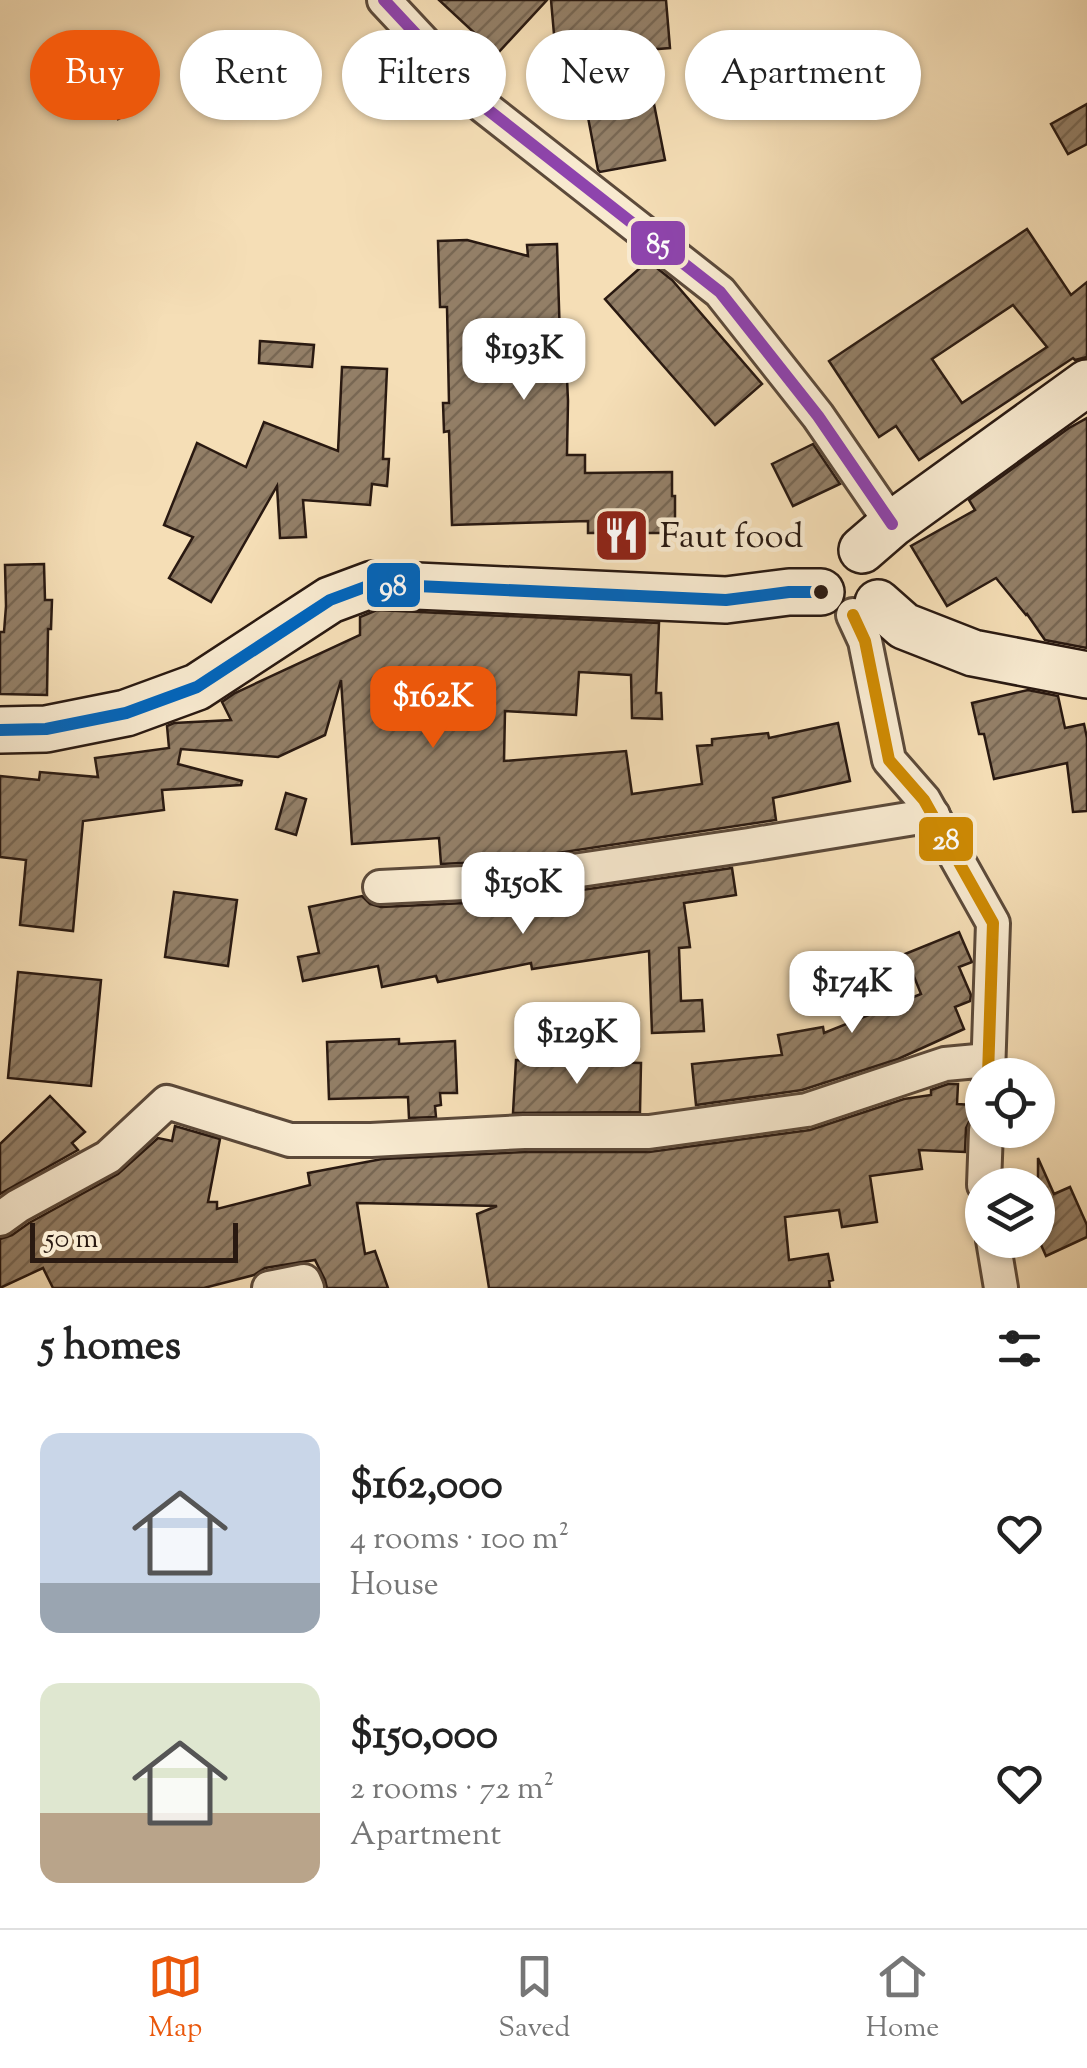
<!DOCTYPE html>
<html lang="en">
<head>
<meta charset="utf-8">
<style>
	body { margin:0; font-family:"Sorts Mill Goudy",serif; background:#f2f2f2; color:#222; height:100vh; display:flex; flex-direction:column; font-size:38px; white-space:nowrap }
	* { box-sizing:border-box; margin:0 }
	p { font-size:32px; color:#767676 }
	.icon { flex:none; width:55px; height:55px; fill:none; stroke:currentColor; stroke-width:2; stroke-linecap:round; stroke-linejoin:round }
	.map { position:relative; height:1288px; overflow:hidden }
	.panel { display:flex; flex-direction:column; background:#fff; flex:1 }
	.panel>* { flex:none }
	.banner { position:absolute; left:30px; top:30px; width:1028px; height:90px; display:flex; gap:20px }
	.controls { position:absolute; left:965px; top:1058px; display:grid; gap:20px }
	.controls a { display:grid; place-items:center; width:90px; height:90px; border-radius:50%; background:#fff; box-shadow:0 2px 8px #0004; font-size:50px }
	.scale { position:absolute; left:30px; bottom:25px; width:208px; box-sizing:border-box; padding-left:10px; border:5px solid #291911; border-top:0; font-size:28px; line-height:35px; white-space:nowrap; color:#291911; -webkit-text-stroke:8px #f8ead0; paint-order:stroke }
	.price { position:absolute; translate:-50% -85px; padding:0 22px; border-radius:20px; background:#fff; color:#222; font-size:32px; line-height:65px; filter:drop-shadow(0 2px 5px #0008) }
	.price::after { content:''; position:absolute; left:50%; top:60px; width:30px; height:22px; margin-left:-15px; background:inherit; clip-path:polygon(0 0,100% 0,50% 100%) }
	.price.active { background:#ea580c; color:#fff }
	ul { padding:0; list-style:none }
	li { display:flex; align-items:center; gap:30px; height:250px; padding:0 40px }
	li span { display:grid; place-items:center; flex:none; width:280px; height:200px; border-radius:20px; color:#555 }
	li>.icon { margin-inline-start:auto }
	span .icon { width:120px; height:120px; fill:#fffc; stroke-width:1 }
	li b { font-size:42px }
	h2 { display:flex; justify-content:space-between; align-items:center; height:120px; padding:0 40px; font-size:42px }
	.tag { padding:0 35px; border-radius:45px; background:#fff; box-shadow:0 2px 8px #0004; font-size:35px; line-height:90px }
	.tag.active { background:#ea580c; color:#fff }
	.tabs { display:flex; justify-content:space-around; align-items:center; height:140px; border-top:2px solid #e0e0e0; background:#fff; font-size:28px; color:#767676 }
	.tabs a { display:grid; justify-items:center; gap:5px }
	.tabs .active { color:#ea580c }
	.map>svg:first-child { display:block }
	.building { fill:url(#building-hatch); stroke:#291911; stroke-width:2.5; fill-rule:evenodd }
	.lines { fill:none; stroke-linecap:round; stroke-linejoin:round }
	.street-casing { stroke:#5c4a3a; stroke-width:38 }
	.secondary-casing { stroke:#291911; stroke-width:50 }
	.street { stroke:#f8ead0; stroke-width:32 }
	.secondary { stroke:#f8ead0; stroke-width:45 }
	.bus-1-casing { stroke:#f8ead0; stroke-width:20 }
	.bus-2-casing { stroke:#f8ead0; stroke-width:20 }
	.bus-3-casing { stroke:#f8ead0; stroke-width:20 }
	.bus-1 { stroke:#8e44ad; stroke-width:12 }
	.bus-2 { stroke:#ce8a03; stroke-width:12 }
	.bus-3 { stroke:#0065bd; stroke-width:12 }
	.bus-dot { fill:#291911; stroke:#f8ead0; stroke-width:4 }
	.labels { text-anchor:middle; stroke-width:9; stroke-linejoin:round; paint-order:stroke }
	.poi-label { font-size:35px; fill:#291911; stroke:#f8ead0; text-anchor:start }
	.line-badge { stroke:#f8ead0; stroke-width:4 }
	.badge-label { font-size:28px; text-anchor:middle; font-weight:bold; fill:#fff }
</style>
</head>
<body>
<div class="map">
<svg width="1087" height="1288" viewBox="0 0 1087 1288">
	<defs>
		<pattern id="building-hatch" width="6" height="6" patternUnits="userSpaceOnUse" patternTransform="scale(2.5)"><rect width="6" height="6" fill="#937f67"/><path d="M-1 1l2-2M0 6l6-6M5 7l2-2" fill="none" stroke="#786753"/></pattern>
	</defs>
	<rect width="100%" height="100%" fill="#f5deb6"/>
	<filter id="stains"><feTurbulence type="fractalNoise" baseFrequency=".002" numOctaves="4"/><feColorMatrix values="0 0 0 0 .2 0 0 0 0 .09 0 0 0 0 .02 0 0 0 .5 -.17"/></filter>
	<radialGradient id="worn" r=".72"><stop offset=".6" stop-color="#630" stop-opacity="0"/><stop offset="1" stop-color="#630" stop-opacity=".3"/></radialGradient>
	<!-- building -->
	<g class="building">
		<polygon points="439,0 547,0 497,54"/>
		<polygon points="551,0 666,0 670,48 556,57"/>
		<polygon points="129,86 140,108 118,119 107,97"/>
		<polygon points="653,99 665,160 600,172 598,170 587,112"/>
		<polygon points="1087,104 1087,144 1068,154 1051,124"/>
		<path d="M 1027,229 L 1071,295 L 1087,282 L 1087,357 L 1075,360 L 1073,358 L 919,460 L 896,426 L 879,437 L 829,361 ZM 1013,305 L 1047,347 L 962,403 L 932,359 Z"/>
		<polygon points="467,240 528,256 527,245 557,244 560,338 565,333 568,401 567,455 585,455 585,473 672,472 672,496 675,496 675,533 588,533 588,521 452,525 449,431 444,432 443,403 449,403 447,307 440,307 438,241"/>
		<polygon points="648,261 672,280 762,384 715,425 605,299"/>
		<polygon points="260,341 314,345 312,367 259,363"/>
		<polygon points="342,367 387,369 383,459 389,459 387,486 372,484 370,505 303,500 306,537 280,538 277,486 211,602 169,578 193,537 164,525 197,443 246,467 264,422 338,451"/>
		<polygon points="1087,418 1087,648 1045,640 1027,614 1026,615 996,578 947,606 911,546 975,510 969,500 1069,428"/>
		<polygon points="813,444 840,484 793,506 772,464"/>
		<polygon points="44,564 45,600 52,600 51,629 48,629 47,695 0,694 0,632 4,632 6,606 5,565"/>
		<polygon points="377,610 659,623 656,693 661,693 662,719 632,718 631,675 579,672 576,715 505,711 504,761 626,751 632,794 702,784 697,746 712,745 712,739 768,733 769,738 838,723 850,781 773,798 776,820 504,861 441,864 439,838 352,844 341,680 325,735 278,757 181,749 178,764 242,781 241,785 162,790 164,810 83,821 73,931 20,925 26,860 0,857 0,776 39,780 40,772 98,777 95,758 169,748 167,726 174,723 231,720 222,702 235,693 360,635 360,617"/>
		<polygon points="1028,690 1058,696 1065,728 1084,724 1087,738 1087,811 1073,812 1067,763 994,779 984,734 979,734 972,703"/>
		<polygon points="286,793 306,799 296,835 276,829"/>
		<polygon points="732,868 736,895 684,903 690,947 679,948 681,1001 702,1000 704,1031 652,1033 649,951 532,969 531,963 438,982 436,976 382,987 378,966 303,981 298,957 319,953 309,907 362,896 370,904 381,907 507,901"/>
		<polygon points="174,892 237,900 228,966 165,957"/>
		<polygon points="959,932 972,962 959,967 971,995 970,1001 955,1007 964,1029 898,1059 802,1090 696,1105 692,1064 782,1055 778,1035 823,1027 824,1033 921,994 905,954"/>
		<polygon points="18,972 101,980 91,1086 8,1078"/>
		<polygon points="399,1039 399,1044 455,1041 457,1093 440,1093 441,1105 435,1106 436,1117 409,1118 408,1097 329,1099 327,1042"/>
		<polygon points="516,1060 641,1063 640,1112 513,1113"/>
		<polygon points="948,1084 958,1084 957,1104 973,1105 972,1116 966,1128 965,1152 919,1150 922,1169 870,1176 877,1222 842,1227 839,1210 785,1217 789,1260 828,1254 833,1280 829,1281 830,1288 489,1288 477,1214 497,1206 357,1203 365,1254 375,1251 388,1288 327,1288 325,1280 315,1260 265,1268 254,1275 204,1288 53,1288 43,1268 0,1288 0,1239 12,1235 29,1223 118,1174 158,1138 172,1141 175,1126 220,1139 208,1202 217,1202 217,1209 310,1185 308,1173 382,1159 525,1152 649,1152 810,1130 904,1099 931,1095 931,1090"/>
		<polygon points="50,1096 85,1132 72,1143 78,1150 0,1194 0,1144"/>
		<polygon points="1038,1158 1054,1194 1070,1187 1087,1225 1087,1237 1046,1256 1038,1238"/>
	</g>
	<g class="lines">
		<defs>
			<g id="street">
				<polyline points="384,0 483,106 720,292 818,416 892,524"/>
				<polyline points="853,615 865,641 889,760 924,800 993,923 988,1075"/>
				<polyline points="380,887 506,881 749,845 933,815"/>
				<polyline points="984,1185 986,1130"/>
				<polyline points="0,1219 18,1206 108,1157 167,1102 290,1140 371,1140 524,1132 649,1132 807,1110 945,1064 988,1060"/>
				<polyline points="993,1240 1001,1288"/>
				<polyline points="269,1288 304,1281 307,1288"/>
			</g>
			<g id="secondary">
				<polyline points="862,550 892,524 1087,383"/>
				<polyline points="878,603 904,626 973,653 1087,675"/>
				<polyline points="0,730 46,729 126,713 197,687 330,600 373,584 726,600 789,592 821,592"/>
			</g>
		</defs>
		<!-- street casing -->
		<use href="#street" class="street-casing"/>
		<!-- secondary casing -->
		<use href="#secondary" class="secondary-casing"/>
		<!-- street -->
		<use href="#street" class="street"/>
		<!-- secondary -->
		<use href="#secondary" class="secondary"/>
		<defs>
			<polyline id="bus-1" points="384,0 483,106 720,292 818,416 892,524"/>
			<polyline id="bus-2" points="853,615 865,641 889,760 924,800 993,923 988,1075"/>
			<polyline id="bus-3" points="0,730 46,729 126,713 197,687 330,600 373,584 726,600 789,592 821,592"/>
		</defs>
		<!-- bus-1 casing -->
		<use href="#bus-1" class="bus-1-casing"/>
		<!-- bus-2 casing -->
		<use href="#bus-2" class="bus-2-casing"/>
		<!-- bus-3 casing -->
		<use href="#bus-3" class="bus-3-casing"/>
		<!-- bus-1 -->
		<use href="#bus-1" class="bus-1"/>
		<!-- bus-2 -->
		<use href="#bus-2" class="bus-2"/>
		<!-- bus-3 -->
		<use href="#bus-3" class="bus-3"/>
	</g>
	<!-- icons -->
	<defs>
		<symbol id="restaurant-square" viewBox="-11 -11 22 22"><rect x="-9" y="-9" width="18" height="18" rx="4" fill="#8f2418" stroke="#f8ead0"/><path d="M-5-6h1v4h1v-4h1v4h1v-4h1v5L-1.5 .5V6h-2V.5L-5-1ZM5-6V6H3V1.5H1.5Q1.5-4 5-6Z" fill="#fff"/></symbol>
	</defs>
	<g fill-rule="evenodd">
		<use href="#restaurant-square" x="590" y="504" width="63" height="63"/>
	</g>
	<!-- markers -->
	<circle class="bus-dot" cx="821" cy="592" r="9"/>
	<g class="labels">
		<!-- poi labels -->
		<g class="poi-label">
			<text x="660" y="547">Faut food</text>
		</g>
	</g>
	<g class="line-badge">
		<rect x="629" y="219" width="58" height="48" rx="10" fill="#8e44ad"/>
		<rect x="365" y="561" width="57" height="48" rx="10" fill="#0065bd"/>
		<rect x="917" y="815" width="58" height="48" rx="10" fill="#ce8a03"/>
	</g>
	<g class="badge-label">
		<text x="658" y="253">85</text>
		<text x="393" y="595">98</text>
		<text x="946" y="849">28</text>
	</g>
	<rect width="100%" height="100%" filter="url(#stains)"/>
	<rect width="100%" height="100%" fill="url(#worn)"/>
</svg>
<div class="controls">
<a><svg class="icon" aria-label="locate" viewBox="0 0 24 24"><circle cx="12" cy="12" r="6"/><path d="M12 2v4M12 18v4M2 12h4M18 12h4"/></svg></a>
<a><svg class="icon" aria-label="layers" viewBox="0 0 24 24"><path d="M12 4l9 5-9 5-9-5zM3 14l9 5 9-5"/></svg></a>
</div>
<div class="scale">50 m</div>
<b class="price" style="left:524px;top:403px">$193K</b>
<b class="price active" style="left:433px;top:751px">$162K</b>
<b class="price" style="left:523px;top:937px">$150K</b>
<b class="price" style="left:852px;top:1036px">$174K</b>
<b class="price" style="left:577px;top:1087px">$129K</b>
<div class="banner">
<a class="tag active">Buy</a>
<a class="tag">Rent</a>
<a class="tag">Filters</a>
<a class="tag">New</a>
<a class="tag">Apartment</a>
</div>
</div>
<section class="panel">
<h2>5 homes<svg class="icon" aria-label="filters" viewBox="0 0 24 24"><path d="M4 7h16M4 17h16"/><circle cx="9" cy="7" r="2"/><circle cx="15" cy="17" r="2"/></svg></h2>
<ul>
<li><span style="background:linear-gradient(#c9d6e8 75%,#9aa5b1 0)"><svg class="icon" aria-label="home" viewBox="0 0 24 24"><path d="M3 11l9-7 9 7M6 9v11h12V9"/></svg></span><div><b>$162,000</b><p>4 rooms · 100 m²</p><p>House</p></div><svg class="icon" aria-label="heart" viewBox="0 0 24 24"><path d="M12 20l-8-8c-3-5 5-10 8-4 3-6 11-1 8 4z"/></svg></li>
<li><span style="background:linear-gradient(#dfe7d0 65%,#b9a48a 0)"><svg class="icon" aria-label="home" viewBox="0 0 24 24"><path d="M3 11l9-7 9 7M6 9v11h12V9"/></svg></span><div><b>$150,000</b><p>2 rooms · 72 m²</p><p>Apartment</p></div><svg class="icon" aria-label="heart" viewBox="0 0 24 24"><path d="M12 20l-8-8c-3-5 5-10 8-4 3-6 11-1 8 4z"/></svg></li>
</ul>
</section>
<nav class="tabs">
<a class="active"><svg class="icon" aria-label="map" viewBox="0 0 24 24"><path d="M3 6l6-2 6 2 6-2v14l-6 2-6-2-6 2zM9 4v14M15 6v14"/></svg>Map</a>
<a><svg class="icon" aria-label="saved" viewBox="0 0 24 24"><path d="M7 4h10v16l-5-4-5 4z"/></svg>Saved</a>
<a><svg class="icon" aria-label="home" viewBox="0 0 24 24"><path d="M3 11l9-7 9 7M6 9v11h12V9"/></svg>Home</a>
</nav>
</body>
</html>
